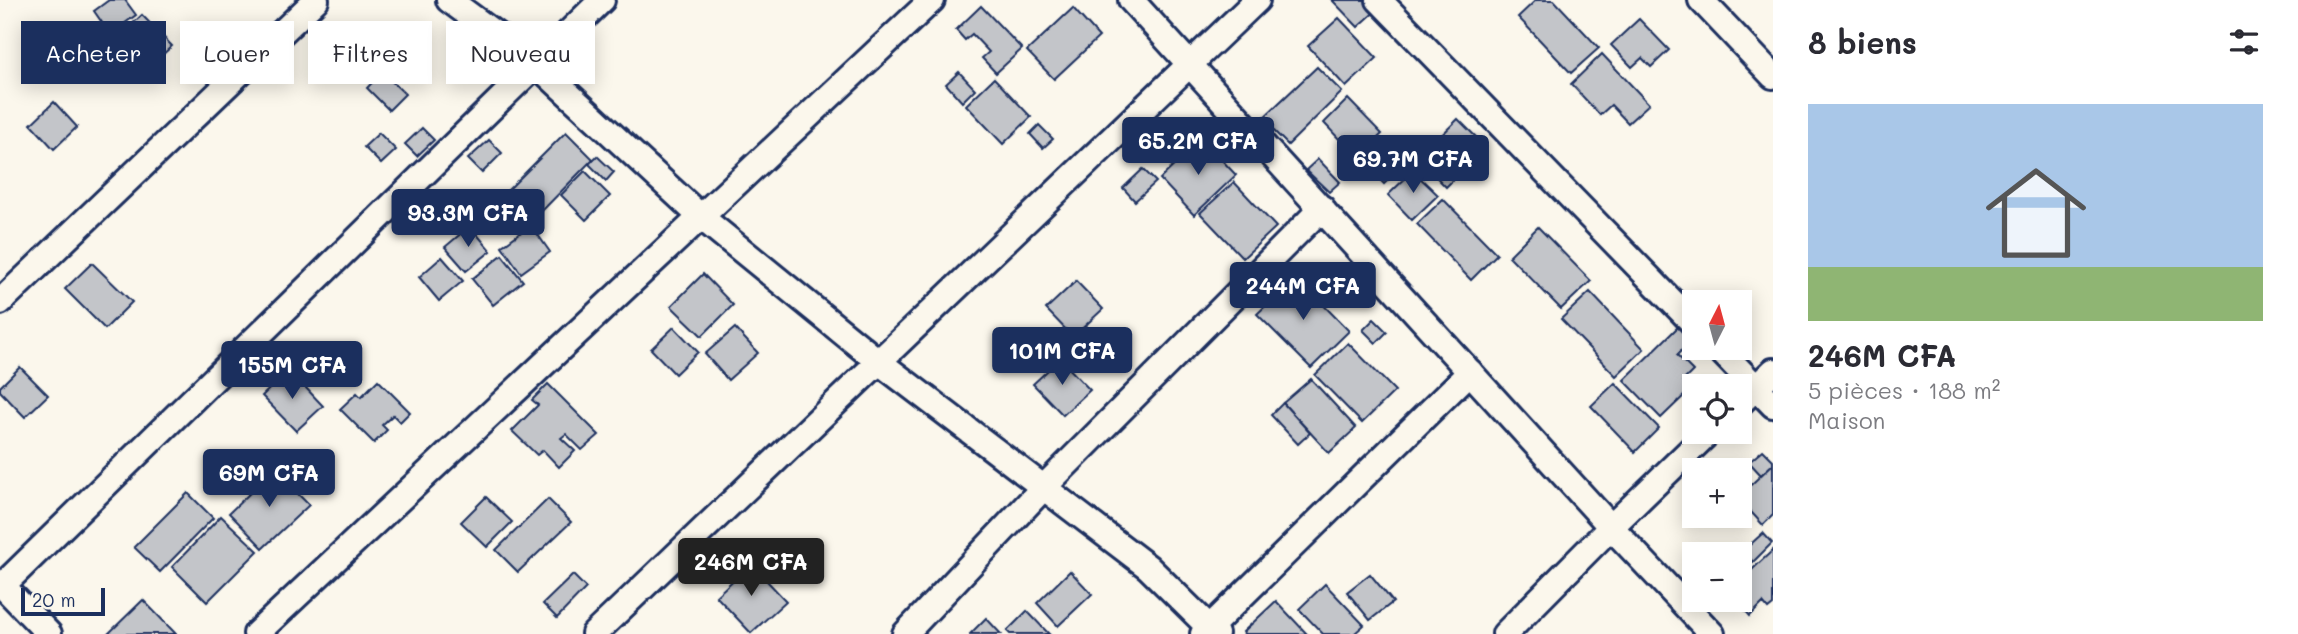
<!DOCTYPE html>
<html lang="fr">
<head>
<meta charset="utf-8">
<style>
	body { margin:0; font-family:Mali,sans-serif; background:#f7f7f7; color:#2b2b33; height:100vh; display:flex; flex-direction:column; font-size:26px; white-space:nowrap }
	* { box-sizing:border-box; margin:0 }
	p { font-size:23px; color:#7c7c81 }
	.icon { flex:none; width:38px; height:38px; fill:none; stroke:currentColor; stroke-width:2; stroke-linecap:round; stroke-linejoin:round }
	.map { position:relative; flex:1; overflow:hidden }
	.details { display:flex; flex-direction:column; background:#fff; width:525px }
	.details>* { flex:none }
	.hud { position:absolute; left:21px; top:21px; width:665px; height:63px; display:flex; gap:14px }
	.needle { width:46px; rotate:6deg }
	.tools { position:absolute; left:1682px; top:290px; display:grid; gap:14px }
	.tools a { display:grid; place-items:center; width:70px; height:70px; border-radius:0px; background:#fff; box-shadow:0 4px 18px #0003; font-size:35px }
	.scale { position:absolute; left:21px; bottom:18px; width:84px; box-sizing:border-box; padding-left:7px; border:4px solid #1b2f5e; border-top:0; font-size:19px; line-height:24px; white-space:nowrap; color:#1b2f5e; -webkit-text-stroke:5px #fbf7ec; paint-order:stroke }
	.price { position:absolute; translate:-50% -60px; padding:0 16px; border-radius:7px; background:#1b2f5e; color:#fff; font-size:23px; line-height:46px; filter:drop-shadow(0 2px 4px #0008) }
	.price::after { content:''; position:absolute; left:50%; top:42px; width:21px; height:16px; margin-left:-10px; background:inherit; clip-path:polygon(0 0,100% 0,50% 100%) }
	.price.current { background:#222; color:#fff }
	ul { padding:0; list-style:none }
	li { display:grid; align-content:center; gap:14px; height:371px; padding:0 35px }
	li+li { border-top:2px solid #e1e1e2 }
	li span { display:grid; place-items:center; height:217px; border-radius:0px; color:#555 }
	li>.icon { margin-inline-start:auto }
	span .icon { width:126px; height:126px; fill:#fffc; stroke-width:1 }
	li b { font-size:30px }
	h2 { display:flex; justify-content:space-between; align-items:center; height:84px; padding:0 35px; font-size:30px }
	.chip { padding:0 24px; border-radius:0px; background:#fff; box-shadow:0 4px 18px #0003; font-size:24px; line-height:63px }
	.chip.current { background:#1b2f5e; color:#fff }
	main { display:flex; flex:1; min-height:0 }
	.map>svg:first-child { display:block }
	.building { fill:#c3c5c9; stroke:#1b2f5e; stroke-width:2 }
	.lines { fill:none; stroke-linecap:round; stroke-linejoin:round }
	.minor-casing { stroke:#1b2f5e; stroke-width:30 }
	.minor { stroke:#fbf7ec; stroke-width:24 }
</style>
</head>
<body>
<main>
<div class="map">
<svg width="1773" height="634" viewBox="0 0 1773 634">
	<rect width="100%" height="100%" fill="#fbf7ec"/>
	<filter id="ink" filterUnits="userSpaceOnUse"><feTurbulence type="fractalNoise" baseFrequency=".0143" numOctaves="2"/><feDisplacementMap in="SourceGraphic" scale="14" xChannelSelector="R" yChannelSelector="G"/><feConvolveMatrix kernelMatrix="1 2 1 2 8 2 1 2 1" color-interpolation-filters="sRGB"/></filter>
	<g filter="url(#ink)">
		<!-- building -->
		<g class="building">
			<polygon points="109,0 125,0 136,15 110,34 94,11"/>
			<polygon points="1332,0 1371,0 1379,8 1358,27"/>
			<polygon points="1536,0 1554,0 1599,48 1571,73 1518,17"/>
			<polygon points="981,6 1022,49 996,73 982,58 989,52 972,34 965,40 956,30"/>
			<polygon points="1073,8 1099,37 1054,79 1027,51"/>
			<polygon points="142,15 172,46 144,72 114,41"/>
			<polygon points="1339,18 1377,58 1346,87 1308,46"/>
			<polygon points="1639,19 1669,50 1651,67 1642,58 1632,67 1611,45"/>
			<polygon points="1602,54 1649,104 1628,123 1611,105 1600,115 1571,84"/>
			<polygon points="1317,67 1342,92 1288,145 1262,119"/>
			<polygon points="382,72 405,94 389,110 367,88"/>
			<polygon points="959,72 975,89 962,102 946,84"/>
			<polygon points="994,78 1031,117 1003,144 966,105"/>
			<polygon points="1348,99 1382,134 1357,158 1324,123"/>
			<polygon points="54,102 77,127 54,149 31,124"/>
			<polygon points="1458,119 1486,147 1446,187 1418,158"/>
			<polygon points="1039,125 1053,139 1043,148 1030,134"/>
			<polygon points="422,128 434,140 417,156 405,144"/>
			<polygon points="566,132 593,159 533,220 505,193"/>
			<polygon points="379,133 396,150 381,164 364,147"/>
			<polygon points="1202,139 1236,175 1194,215 1160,179"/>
			<polygon points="489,140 502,153 482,173 468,159"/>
			<polygon points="1385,140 1407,162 1384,184 1363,162"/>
			<polygon points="597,156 614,172 606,181 589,164"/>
			<polygon points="1318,159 1340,182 1329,192 1306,170"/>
			<polygon points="1143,169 1156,182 1135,201 1123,188"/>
			<polygon points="585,171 610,196 586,220 561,195"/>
			<polygon points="1413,171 1438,195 1412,220 1388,195"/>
			<polygon points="1234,182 1276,227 1243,258 1200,213"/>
			<polygon points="1443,199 1497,254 1471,280 1417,224"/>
			<polygon points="531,225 550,252 521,273 502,246"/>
			<polygon points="470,226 491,251 466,271 445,247"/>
			<polygon points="1538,227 1591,281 1561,309 1509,256"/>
			<polygon points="502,255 523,281 493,305 472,279"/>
			<polygon points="442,257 463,281 439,301 419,277"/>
			<polygon points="92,263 132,302 105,329 65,289"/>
			<polygon points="703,274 733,305 702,336 671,306"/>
			<polygon points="1296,277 1349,331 1311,368 1257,314"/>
			<polygon points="1076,281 1103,309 1073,337 1046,309"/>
			<polygon points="1590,292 1644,349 1616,376 1561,319"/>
			<polygon points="1374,319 1387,332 1376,343 1363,330"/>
			<polygon points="1679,326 1692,340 1677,355 1693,371 1683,381 1691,389 1661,418 1624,380"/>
			<polygon points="674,327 698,352 675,374 651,349"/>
			<polygon points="735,328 758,353 728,380 705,354"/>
			<polygon points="1348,343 1395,391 1362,423 1315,375"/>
			<polygon points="1060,359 1090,390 1063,415 1033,384"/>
			<polygon points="20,367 48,395 25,417 0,391 0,387"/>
			<polygon points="289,370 323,406 296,431 262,396"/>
			<polygon points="1311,379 1356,428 1329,453 1283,403"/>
			<polygon points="378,380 410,412 400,422 393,415 382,425 387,430 374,443 340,409 357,393 361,397"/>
			<polygon points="1615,383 1659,428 1635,452 1591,406"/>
			<polygon points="548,384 599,435 582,450 566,434 561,438 575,451 559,467 543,450 537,455 512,431 538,405 532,400"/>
			<polygon points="1283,403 1310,433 1298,444 1271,415"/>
			<polygon points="1763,450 1773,460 1773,464 1761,475 1749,462"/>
			<polygon points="1773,464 1773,515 1763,525 1740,500 1740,495"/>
			<polygon points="274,470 309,505 263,548 229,513"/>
			<polygon points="1740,474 1750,485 1740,495"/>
			<polygon points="188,493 213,518 160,572 134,547"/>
			<polygon points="486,497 512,522 487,547 461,522"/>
			<polygon points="548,499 571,522 518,572 496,550"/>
			<polygon points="221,516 258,551 207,602 172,567"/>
			<polygon points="1763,533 1772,543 1753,562 1743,551"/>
			<polygon points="1773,550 1773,605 1768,609 1763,603 1750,616 1737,601 1740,600 1740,581"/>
			<polygon points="751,564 786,601 751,633 716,596"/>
			<polygon points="1070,571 1092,594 1058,626 1037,603"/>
			<polygon points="1370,574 1393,602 1370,620 1347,592"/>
			<polygon points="573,575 586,588 557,618 543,604"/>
			<polygon points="1325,584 1364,625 1354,634 1323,634 1299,609"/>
			<polygon points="143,600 176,634 108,634"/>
			<polygon points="1276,601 1307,634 1244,634 1243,632"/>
			<polygon points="1027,611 1049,634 1010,634 1007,631"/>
			<polygon points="986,618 1001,634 970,634"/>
		</g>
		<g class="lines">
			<defs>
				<g id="minor">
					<polyline points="449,0 536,64 701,217 879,362 1148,567 1216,634"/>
					<polyline points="1131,0 1611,527 1712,634"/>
					<polyline points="1379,0 1694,324"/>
					<polyline points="1701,0 1773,76"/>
					<polyline points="0,302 316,0"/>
					<polyline points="1718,348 1773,405"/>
					<polyline points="1740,403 1773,371"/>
					<polyline points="0,583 49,634"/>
					<polyline points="3,585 602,0"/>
					<polyline points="256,634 932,0"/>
					<polyline points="594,634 1257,0"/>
					<polyline points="905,634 1044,487 1322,208"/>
					<polyline points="1203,634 1470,372"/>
					<polyline points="1505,634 1611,527 1709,432"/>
				</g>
			</defs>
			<!-- minor casing -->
			<use href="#minor" class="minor-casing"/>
			<!-- minor -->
			<use href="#minor" class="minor"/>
		</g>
	</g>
</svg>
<div class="tools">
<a><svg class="needle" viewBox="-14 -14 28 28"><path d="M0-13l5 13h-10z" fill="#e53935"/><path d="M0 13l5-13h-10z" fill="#7c7c81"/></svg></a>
<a><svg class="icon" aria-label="locate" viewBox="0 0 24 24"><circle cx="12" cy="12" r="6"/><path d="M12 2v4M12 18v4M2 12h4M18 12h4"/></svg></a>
<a>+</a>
<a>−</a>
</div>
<div class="scale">20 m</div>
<b class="price" style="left:1198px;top:177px">65.2M CFA</b>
<b class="price" style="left:1413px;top:195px">69.7M CFA</b>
<b class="price" style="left:468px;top:249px">93.3M CFA</b>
<b class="price" style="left:1303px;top:322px">244M CFA</b>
<b class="price" style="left:1062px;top:387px">101M CFA</b>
<b class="price" style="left:292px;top:401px">155M CFA</b>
<b class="price" style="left:269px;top:509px">69M CFA</b>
<b class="price current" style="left:751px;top:598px">246M CFA</b>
<div class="hud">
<a class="chip current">Acheter</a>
<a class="chip">Louer</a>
<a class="chip">Filtres</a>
<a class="chip">Nouveau</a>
</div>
</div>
<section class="details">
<h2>8 biens<svg class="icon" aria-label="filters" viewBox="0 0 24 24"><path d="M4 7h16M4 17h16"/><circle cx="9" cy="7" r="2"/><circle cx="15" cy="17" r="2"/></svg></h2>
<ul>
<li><span style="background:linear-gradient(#a9c7e8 75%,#8fb573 0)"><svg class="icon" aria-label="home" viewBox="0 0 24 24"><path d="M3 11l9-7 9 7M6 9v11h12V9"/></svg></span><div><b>246M CFA</b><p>5 pièces · 188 m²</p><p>Maison</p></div></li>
</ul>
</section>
</main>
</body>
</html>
